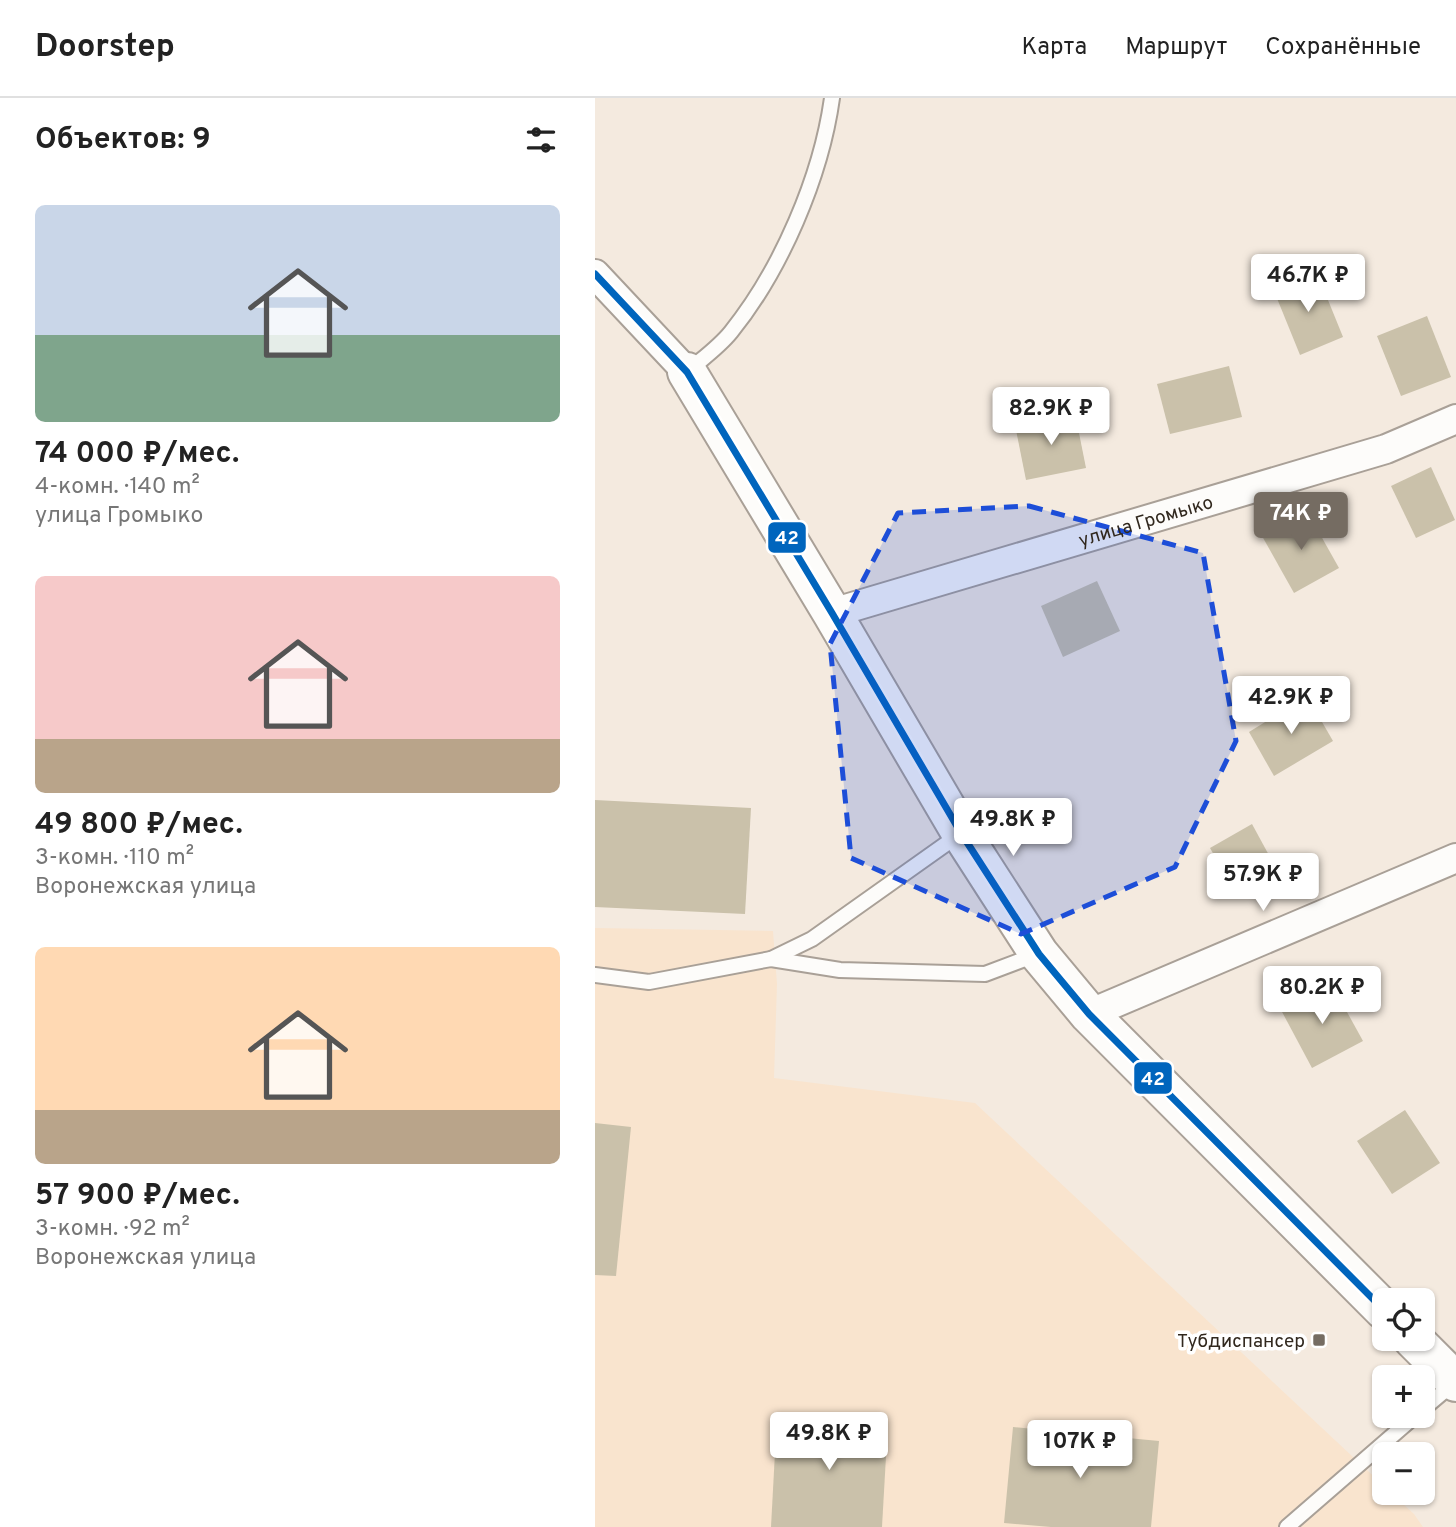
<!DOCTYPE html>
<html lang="ru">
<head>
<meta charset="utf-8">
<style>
	body { margin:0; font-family:Overpass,sans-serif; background:#f6f6f6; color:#222; height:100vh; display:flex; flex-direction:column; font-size:26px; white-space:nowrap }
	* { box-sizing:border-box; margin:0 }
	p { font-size:23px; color:#767676 }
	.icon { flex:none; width:38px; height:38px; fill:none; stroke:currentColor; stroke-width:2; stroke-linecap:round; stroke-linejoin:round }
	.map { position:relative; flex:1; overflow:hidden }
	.side { display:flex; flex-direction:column; background:#fff; width:595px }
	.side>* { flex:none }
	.tools { position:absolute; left:777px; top:1190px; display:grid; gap:14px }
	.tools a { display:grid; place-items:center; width:63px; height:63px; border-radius:10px; background:#fff; box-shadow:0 2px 5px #0004; font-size:35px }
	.price { position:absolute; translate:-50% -60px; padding:0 16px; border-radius:7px; background:#fff; color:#222; font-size:23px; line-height:46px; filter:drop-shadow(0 2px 4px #0008) }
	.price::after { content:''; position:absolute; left:50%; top:42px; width:21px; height:16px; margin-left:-10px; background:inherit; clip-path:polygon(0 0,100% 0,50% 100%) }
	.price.active { background:#756c62; color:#fff }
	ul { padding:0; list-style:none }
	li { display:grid; align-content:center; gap:14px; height:371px; padding:0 35px }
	li span { display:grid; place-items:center; height:217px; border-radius:10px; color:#555 }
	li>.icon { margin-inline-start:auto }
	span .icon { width:126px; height:126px; fill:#fffc; stroke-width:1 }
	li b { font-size:30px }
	h2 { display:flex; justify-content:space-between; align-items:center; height:84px; padding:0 35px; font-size:30px }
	header { display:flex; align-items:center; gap:42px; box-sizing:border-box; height:98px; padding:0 35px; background:#fff; border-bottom:2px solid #e0e0e0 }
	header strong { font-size:33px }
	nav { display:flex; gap:38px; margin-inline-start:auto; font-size:24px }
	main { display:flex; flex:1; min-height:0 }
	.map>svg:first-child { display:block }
	.built { fill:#f9e4ce }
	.building { fill:#cac1aa }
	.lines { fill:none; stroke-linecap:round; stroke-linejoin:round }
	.lane-casing { stroke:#a9a097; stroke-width:18 }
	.street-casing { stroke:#a9a097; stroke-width:32 }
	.secondary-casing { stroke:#a9a097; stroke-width:42 }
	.lane { stroke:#fdfcfa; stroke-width:14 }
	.street { stroke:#fdfcfa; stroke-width:28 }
	.secondary { stroke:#fdfcfa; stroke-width:38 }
	.bus-1-casing { stroke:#fff; stroke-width:12 }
	.bus-1 { stroke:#0065bd; stroke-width:7 }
	.marked { fill:#1d4ed8; fill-opacity:0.2; stroke:#1d4ed8; stroke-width:5; stroke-dasharray:14 9; stroke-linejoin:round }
	.poi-dot { fill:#756c62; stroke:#fff; stroke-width:2.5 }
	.labels { text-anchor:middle; stroke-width:7; stroke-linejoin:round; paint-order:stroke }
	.street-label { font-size:19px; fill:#31281e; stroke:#fff }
	.poi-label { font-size:19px; fill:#31281e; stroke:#fff; text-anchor:end }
	.line-badge { stroke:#fff; stroke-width:2.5 }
	.badge-label { font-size:19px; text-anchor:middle; font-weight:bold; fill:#fff }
</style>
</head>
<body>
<header>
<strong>Doorstep</strong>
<nav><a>Карта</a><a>Маршрут</a><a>Сохранённые</a></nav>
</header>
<main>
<section class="side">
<h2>Объектов: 9<svg class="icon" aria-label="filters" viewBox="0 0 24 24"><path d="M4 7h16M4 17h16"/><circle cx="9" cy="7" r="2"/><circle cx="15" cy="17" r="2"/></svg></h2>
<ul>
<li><span style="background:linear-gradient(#c9d6e8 60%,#7fa58c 0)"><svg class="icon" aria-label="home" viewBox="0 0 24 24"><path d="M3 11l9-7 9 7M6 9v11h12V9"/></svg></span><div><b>74 000 ₽/мес.</b><p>4-комн. · 140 m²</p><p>улица Громыко</p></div></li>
<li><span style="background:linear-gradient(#f6c9c9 75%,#b9a48a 0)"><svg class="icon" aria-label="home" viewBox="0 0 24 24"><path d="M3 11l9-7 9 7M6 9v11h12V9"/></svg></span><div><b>49 800 ₽/мес.</b><p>3-комн. · 110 m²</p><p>Воронежская улица</p></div></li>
<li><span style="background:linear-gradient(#ffd9b3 75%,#b9a48a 0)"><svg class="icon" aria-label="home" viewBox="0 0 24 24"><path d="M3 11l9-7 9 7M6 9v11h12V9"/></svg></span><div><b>57 900 ₽/мес.</b><p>3-комн. · 92 m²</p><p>Воронежская улица</p></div></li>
</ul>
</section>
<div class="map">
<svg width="861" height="1429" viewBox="0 0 861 1429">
	<rect width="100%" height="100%" fill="#f4eadf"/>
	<!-- built -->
	<polygon class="built" points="0,830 178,833 182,886 179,980 380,1005 789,1388 789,1395 796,1395 819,1416 828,1429 0,1429"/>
	<!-- building -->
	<g class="building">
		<polygon points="722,175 748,239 705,257 679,193"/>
		<polygon points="832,218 856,279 806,298 782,238"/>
		<polygon points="634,268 647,319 575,336 562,286"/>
		<polygon points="480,315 491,370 431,382 420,327"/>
		<polygon points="836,369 860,422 821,440 796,388"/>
		<polygon points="712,413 744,470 699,495 667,438"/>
		<polygon points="502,483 525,533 468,559 446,508"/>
		<polygon points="712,598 738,643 679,678 654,634"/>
		<polygon points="0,702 156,710 150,816 0,809"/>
		<polygon points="657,726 681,770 639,793 615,750"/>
		<polygon points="736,885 768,943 717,970 686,912"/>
		<polygon points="810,1012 845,1065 797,1096 762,1043"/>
		<polygon points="0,1025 36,1029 21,1178 0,1177"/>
		<polygon points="182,1317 293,1323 287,1429 176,1429"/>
		<polygon points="418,1329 564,1343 556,1429 456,1429 409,1425"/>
	</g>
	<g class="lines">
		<defs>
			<g id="lane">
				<path d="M 93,273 C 107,261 124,249 136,234 C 186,172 226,79 237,0"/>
				<polyline points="176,861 245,872 390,876 443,856"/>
				<polyline points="0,877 54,884 176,861 217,841 365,736"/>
				<polyline points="828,1311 860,1284"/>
				<polyline points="692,1429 820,1318"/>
			</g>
			<g id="street">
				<polyline points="0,176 92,274"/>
				<path id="s1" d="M 237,515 L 791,351 L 861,321"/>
				<polyline points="494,916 861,760"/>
			</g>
			<g id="secondary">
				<polyline points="92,274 237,515 366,735 444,856 494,916 789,1212"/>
				<polyline points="818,1241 861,1284"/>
			</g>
		</defs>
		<!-- lane casing -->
		<use href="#lane" class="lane-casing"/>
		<!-- street casing -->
		<use href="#street" class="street-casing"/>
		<!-- secondary casing -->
		<use href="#secondary" class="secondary-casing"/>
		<!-- lane -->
		<use href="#lane" class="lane"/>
		<!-- street -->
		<use href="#street" class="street"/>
		<!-- secondary -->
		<use href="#secondary" class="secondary"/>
		<defs>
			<polyline id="bus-1" points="0,176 92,274 237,515 366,735 444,856 494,916 789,1212"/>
		</defs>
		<!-- bus-1 casing -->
		<use href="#bus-1" class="bus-1-casing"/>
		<!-- bus-1 -->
		<use href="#bus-1" class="bus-1"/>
	</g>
	<!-- marked area -->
	<path class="marked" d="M 434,408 L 608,455 L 641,643 L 580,769 L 426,836 L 256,760 L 235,546 L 303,415 Z"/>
	<!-- markers -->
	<rect class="poi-dot" x="717" y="1235" width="14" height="14" rx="3.5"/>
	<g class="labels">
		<!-- street labels -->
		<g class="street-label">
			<text dy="7" stroke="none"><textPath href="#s1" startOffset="327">улица Громыко</textPath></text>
		</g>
		<!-- poi labels -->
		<g class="poi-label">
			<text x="710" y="1249">Тубдиспансер</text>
		</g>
	</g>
	<g class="line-badge">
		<rect x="172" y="423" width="40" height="33" rx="7" fill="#0065bd"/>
		<rect x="538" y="963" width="40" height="34" rx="7" fill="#0065bd"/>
	</g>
	<g class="badge-label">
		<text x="192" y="446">42</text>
		<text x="558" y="987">42</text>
	</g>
</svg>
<div class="tools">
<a><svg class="icon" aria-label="locate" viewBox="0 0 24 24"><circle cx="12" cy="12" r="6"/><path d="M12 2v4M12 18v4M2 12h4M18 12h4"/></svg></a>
<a>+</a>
<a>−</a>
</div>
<b class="price" style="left:713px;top:216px">46.7K ₽</b>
<b class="price" style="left:456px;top:349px">82.9K ₽</b>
<b class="price active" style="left:706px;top:454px">74K ₽</b>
<b class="price" style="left:696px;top:638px">42.9K ₽</b>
<b class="price" style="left:418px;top:760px">49.8K ₽</b>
<b class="price" style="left:668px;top:815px">57.9K ₽</b>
<b class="price" style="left:727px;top:928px">80.2K ₽</b>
<b class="price" style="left:234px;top:1374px">49.8K ₽</b>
<b class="price" style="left:485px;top:1382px">107K ₽</b>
</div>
</main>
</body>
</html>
